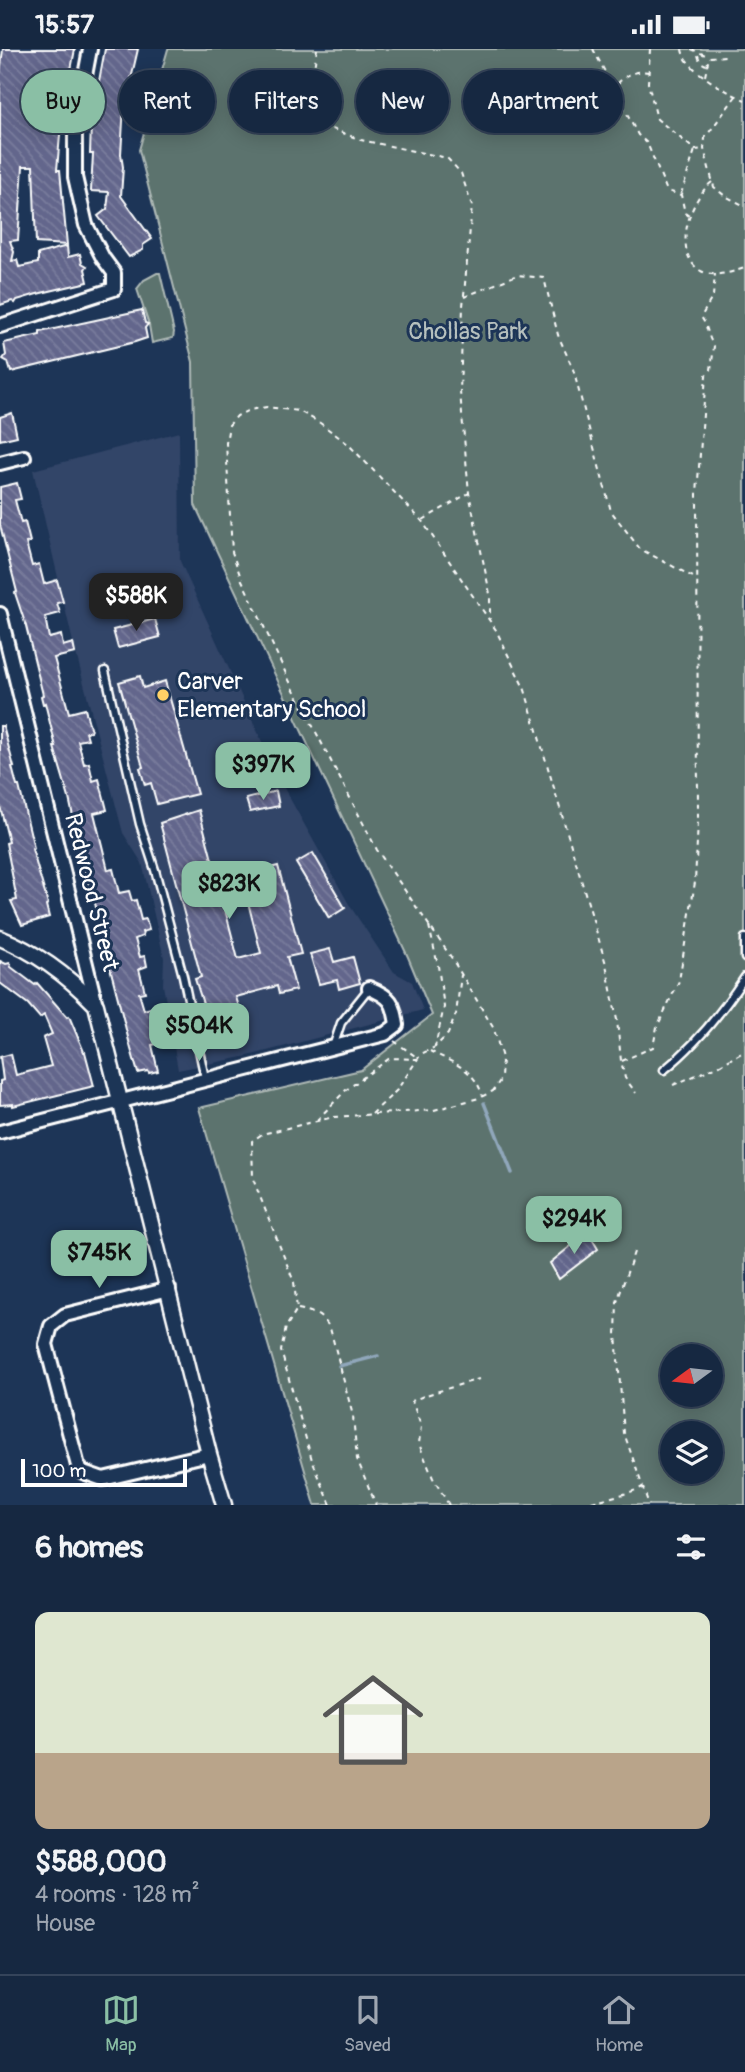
<!DOCTYPE html>
<html lang="en">
<head>
<meta charset="utf-8">
<style>
	body { margin:0; font-family:Pangolin,sans-serif; background:#23344c; color:#f1f3f6; height:100vh; display:flex; flex-direction:column; font-size:26px; white-space:nowrap }
	* { box-sizing:border-box; margin:0 }
	p { font-size:23px; color:#9ea6b1 }
	.icon { flex:none; width:38px; height:38px; fill:none; stroke:currentColor; stroke-width:2; stroke-linecap:round; stroke-linejoin:round }
	.map { position:relative; height:1456px; overflow:hidden }
	.details { display:flex; flex-direction:column; background:#162841; flex:1 }
	.details>* { flex:none }
	.hud { position:absolute; left:21px; top:21px; width:704px; height:63px; display:flex; gap:14px }
	.needle { width:46px; rotate:255deg }
	.buttons { position:absolute; left:660px; top:1295px; display:grid; gap:14px }
	.buttons a { display:grid; place-items:center; width:63px; height:63px; border-radius:50%; background:#162841; box-shadow:0 4px 18px #0003,0 0 0 2px #35445a; font-size:35px }
	.scale { position:absolute; left:21px; bottom:18px; width:166px; box-sizing:border-box; padding-left:7px; border:4px solid #fff; border-top:0; font-size:19px; line-height:24px; white-space:nowrap; color:#fff; -webkit-text-stroke:5px #1d3557; paint-order:stroke }
	.price { position:absolute; translate:-50% -60px; padding:0 16px; border-radius:14px; background:#8abfa5; color:#111; font-size:23px; line-height:46px; filter:drop-shadow(0 2px 4px #0008) }
	.price::after { content:''; position:absolute; left:50%; top:42px; width:21px; height:16px; margin-left:-10px; background:inherit; clip-path:polygon(0 0,100% 0,50% 100%) }
	.price.selected { background:#222; color:#fff }
	ul { padding:0; list-style:none }
	li { display:grid; align-content:center; gap:14px; height:371px; padding:0 35px }
	li+li { border-top:2px solid #35445a }
	li span { display:grid; place-items:center; height:217px; border-radius:14px; color:#555 }
	li>.icon { margin-inline-start:auto }
	span .icon { width:126px; height:126px; fill:#fffc; stroke-width:1 }
	li b { font-size:30px }
	h2 { display:flex; justify-content:space-between; align-items:center; height:84px; padding:0 35px; font-size:30px }
	.pill { padding:0 24px; border-radius:32px; background:#162841; box-shadow:0 4px 18px #0003,0 0 0 2px #35445a; font-size:24px; line-height:63px }
	.pill.selected { background:#8abfa5; color:#111 }
	.status { display:flex; justify-content:space-between; align-items:center; height:49px; padding:0 35px; background:#162841; direction:ltr }
	.status svg { height:19px; fill:currentColor }
	.tabs { display:flex; justify-content:space-around; align-items:center; height:98px; border-top:2px solid #35445a; background:#162841; font-size:19px; color:#9ea6b1 }
	.tabs a { display:grid; justify-items:center; gap:4px }
	.tabs .selected { color:#8abfa5 }
	.map>svg:first-child { display:block }
	.built { fill:#324467 }
	.green { fill:#5c736e; stroke:#aeb9b6; stroke-width:2; fill-rule:evenodd }
	.lines { fill:none; stroke-linecap:round; stroke-linejoin:round }
	.stream { stroke:#90a7bb; stroke-width:3.5 }
	.building { fill:url(#building-back-hatch); stroke:#fff; stroke-width:2 }
	.service-casing { stroke:#fff; stroke-width:11 }
	.minor-casing { stroke:#fff; stroke-width:18 }
	.tertiary-casing { stroke:#fff; stroke-width:19 }
	.path { stroke:#fff; stroke-width:2; stroke-dasharray:5 5; stroke-linecap:butt }
	.service { stroke:#1d3557; stroke-width:6 }
	.minor { stroke:#1d3557; stroke-width:12 }
	.tertiary { stroke:#1d3557; stroke-width:14 }
	.poi-dot { fill:#ffd166; stroke:#1d3557; stroke-width:2.5 }
	.labels { text-anchor:middle; stroke-width:6; stroke-linejoin:round; paint-order:stroke }
	.park-label { font-size:24px; fill:#b6c0be; stroke:#1d3557 }
	.poi-label { font-size:24px; fill:#fff; stroke:#1d3557; text-anchor:start }
	.street-label { font-size:24px; fill:#fff; stroke:#1d3557 }
</style>
</head>
<body>
<div class="status"><b>15:57</b><svg viewBox="0 0 49 12"><path d="M0 12V9h3v3zM5 12V6h3v6zM10 12V3h3v9zM15 12V0h3v12zM26 1h20v11H26zM47 4h2v5h-2z"/></svg></div>
<div class="map">
<svg width="745" height="1456" viewBox="0 0 745 1456">
	<defs>
		<pattern id="building-back-hatch" width="6" height="6" patternUnits="userSpaceOnUse" patternTransform="scale(1.75)"><rect width="6" height="6" fill="#63668c"/><path d="M-1 5l2 2M0 0l6 6M5-1l2 2" fill="none" stroke="#7a7d9d"/></pattern>
	</defs>
	<rect width="100%" height="100%" fill="#1d3557"/>
	<filter id="ink" filterUnits="userSpaceOnUse"><feTurbulence type="fractalNoise" baseFrequency=".0143" numOctaves="2"/><feDisplacementMap in="SourceGraphic" scale="14" xChannelSelector="R" yChannelSelector="G"/><feConvolveMatrix kernelMatrix="1 2 1 2 8 2 1 2 1" color-interpolation-filters="sRGB"/></filter>
	<g filter="url(#ink)">
		<!-- built -->
		<polygon class="built" points="179,383 180,512 279,730 350,857 394,923 412,933 423,961 248,1007 178,1021 163,936 164,909 142,814 123,784 72,589 33,421"/>
		<!-- green -->
		<g class="green">
			<path d="M 168,0 L 745,0 L 745,1456 L 315,1456 L 199,1059 L 361,1021 L 432,966 L 408,908 L 195,456 L 193,313 L 139,101 ZM 672,1307 L 710,1307 L 710,1346 L 672,1346 ZM 672,1384 L 710,1384 L 710,1423 L 672,1423 Z"/>
			<polygon points="157,224 160,224 174,283 173,289 152,294 149,276 137,240 144,231"/>
		</g>
		<g class="lines">
			<!-- stream -->
			<g class="stream">
				<polyline points="484,1054 512,1124"/>
				<polyline points="339,1317 378,1307"/>
			</g>
		</g>
		<!-- building -->
		<g class="building">
			<polygon points="3,0 75,0 65,52 63,51 57,121 60,121 67,196 36,194 33,117 23,117 18,191 10,192 14,203 12,212 17,211 19,218 38,214 38,205 67,197 68,208 80,205 82,214 87,217 85,220 88,233 37,245 17,251 15,254 12,252 0,256 0,26"/>
			<polygon points="105,0 138,0 125,56 124,56 121,105 123,118 121,147 152,190 143,196 143,201 129,208 98,167 107,160 109,143 91,142 93,105 90,105 91,75"/>
			<polygon points="142,261 145,274 148,275 145,279 147,289 135,293 11,323 8,313 3,310 6,306 4,294 40,286 40,283"/>
			<polygon points="12,364 17,387 0,391 0,368"/>
			<polygon points="17,434 21,450 15,451 21,474 25,473 30,493 26,494 32,517 39,515 44,535 57,531 63,553 57,554 60,564 45,568 49,589 61,586 63,597 73,594 75,604 54,609 69,664 85,660 91,682 86,683 88,690 78,692 84,715 89,714 93,732 99,730 105,753 107,761 94,764 108,821 113,820 119,844 129,842 132,852 136,851 141,871 146,870 149,881 142,883 143,887 135,890 140,908 145,907 147,917 139,920 145,943 139,944 144,961 154,958 157,970 160,970 165,993 152,996 158,1022 149,1024 148,1022 138,1024 131,1000 96,864 97,864 94,848 90,835 88,835 69,749 54,698 56,698 45,654 43,655 41,647 43,646 26,577 15,544 17,543 0,476 0,438"/>
			<polygon points="155,570 160,588 118,599 113,581"/>
			<polygon points="140,627 143,639 165,632 197,745 157,755 151,734 145,736 140,719 143,718 119,633"/>
			<polygon points="0,677 3,677 14,718 12,718 17,737 19,737 34,799 32,800 48,855 46,856 49,868 22,876 11,852 17,851 6,794 9,793 0,757"/>
			<polygon points="276,742 279,757 250,763 246,750"/>
			<polygon points="199,761 238,910 261,904 241,826 278,817 301,905 287,908 296,941 279,945 277,937 236,948 239,958 207,967 195,930 201,928 160,774"/>
			<polygon points="313,804 345,859 329,869 296,814"/>
			<polygon points="330,900 334,913 353,908 360,934 339,940 337,931 319,935 310,905"/>
			<polygon points="0,912 6,915 10,914 11,918 35,936 37,934 67,968 69,967 84,1003 85,1003 94,1037 13,1057 13,1055 0,1056 0,1032 3,1031 0,1008 11,1005 16,1026 51,1017 43,989 52,985 44,966 40,969 28,955 0,934"/>
			<polygon points="588,1183 598,1200 559,1230 550,1214"/>
		</g>
		<g class="lines">
			<defs>
				<g id="service">
					<polyline points="105,622 140,775 155,821 183,927 205,1029"/>
					<polyline points="745,889 745,909"/>
					<polyline points="333,998 341,974 369,939"/>
					<path d="M 664,1021 C 697,995 722,963 745,928"/>
				</g>
				<g id="minor">
					<polyline points="0,277 114,240 114,224 103,209 86,176 75,128 75,80 90,0"/>
					<polyline points="0,414 24,408"/>
					<polyline points="0,565 96,956"/>
					<path d="M 0,1083 L 385,985 L 397,976 C 394,953 391,948 369,939"/>
					<polyline points="169,1240 65,1266 51,1277 46,1295 78,1417 83,1423 103,1430 209,1405"/>
				</g>
				<path id="tertiary" d="M 0,889 C 36,903 69,928 96,956 L 209,1405 L 224,1456"/>
			</defs>
			<!-- service casing -->
			<use href="#service" class="service-casing"/>
			<!-- minor casing -->
			<use href="#minor" class="minor-casing"/>
			<!-- tertiary casing -->
			<use href="#tertiary" class="tertiary-casing"/>
			<!-- path -->
			<g class="path">
				<polyline points="317,0 313,26 317,74 361,91 447,109 461,124 472,157 463,257 460,343 469,444 490,545 490,570"/>
				<polyline points="593,0 614,40"/>
				<polyline points="650,0 648,34 657,70 695,101 703,100"/>
				<path d="M 682,0 C 684,20 727,43 745,51"/>
				<polyline points="691,0 708,7"/>
				<polyline points="698,6 700,13 706,16"/>
				<path d="M 649,23 C 636,20 619,28 614,41 L 638,86 L 647,94 L 667,142 L 681,146 L 685,164 L 689,167"/>
				<polyline points="705,27 709,8 726,7"/>
				<polyline points="736,47 705,89 704,100 714,138 725,147 745,157"/>
				<path d="M 712,133 C 690,150 671,204 701,222 C 715,229 732,223 745,219"/>
				<polyline points="681,145 695,101"/>
				<polyline points="464,248 517,226 544,229 558,286 573,320 611,462 640,500 697,530"/>
				<polyline points="423,471 469,444"/>
				<polyline points="429,877 438,917 444,958 435,998"/>
				<polyline points="394,992 418,1009"/>
				<path d="M 430,1002 C 453,1014 475,1020 482,1046"/>
				<path d="M 622,1012 L 653,998 L 657,978 L 679,932 L 695,833 L 698,772 L 697,444 L 706,326 L 711,321 L 714,297 C 707,287 708,277 701,268 L 713,247 L 715,225"/>
				<polyline points="673,1036 720,1016 745,1002"/>
				<polyline points="372,1065 397,1041 421,1005 435,998 448,985 456,965 461,926"/>
				<polyline points="317,1071 346,1041 390,1009 417,1010"/>
				<polyline points="634,1203 617,1253 616,1286 624,1384 649,1456"/>
				<path d="M 298,1260 C 313,1263 322,1266 330,1279 L 353,1367 L 357,1410 L 376,1456"/>
				<polyline points="331,1456 312,1411 281,1302 286,1278 297,1260 294,1233 253,1130 252,1092 262,1085 334,1068 434,1061 479,1049 493,1042 501,1030 502,1009 494,980 451,908 377,801 289,631 241,529 232,503 226,394 229,376 237,367 249,361 267,358 299,362 320,374 348,395 422,472 496,581 525,641 606,915 617,971 621,1012 625,1029 636,1044"/>
				<polyline points="449,1456 433,1429 419,1395 421,1377 412,1352 426,1346 479,1330"/>
				<path d="M 582,1456 C 602,1449 624,1447 643,1438"/>
			</g>
			<!-- service -->
			<use href="#service" class="service"/>
			<!-- minor -->
			<use href="#minor" class="minor"/>
			<!-- tertiary -->
			<use href="#tertiary" class="tertiary"/>
		</g>
	</g>
	<!-- markers -->
	<circle class="poi-dot" cx="163" cy="646" r="7"/>
	<g class="labels">
		<!-- park labels -->
		<g class="park-label">
			<text x="468" y="290">Chollas Park</text>
		</g>
		<!-- poi labels -->
		<g class="poi-label">
			<text x="177" y="640">Carver<tspan x="177" dy="28">Elementary School</tspan></text>
		</g>
		<!-- street labels -->
		<g class="street-label">
			<text transform="translate(92 843) rotate(76)" y="8">Redwood Street</text>
		</g>
	</g>
</svg>
<div class="buttons">
<a><svg class="needle" viewBox="-14 -14 28 28"><path d="M0-13l5 13h-10z" fill="#e53935"/><path d="M0 13l5-13h-10z" fill="#9ea6b1"/></svg></a>
<a><svg class="icon" aria-label="layers" viewBox="0 0 24 24"><path d="M12 4l9 5-9 5-9-5zM3 14l9 5 9-5"/></svg></a>
</div>
<div class="scale">100 m</div>
<b class="price selected" style="left:136px;top:584px">$588K</b>
<b class="price" style="left:263px;top:753px">$397K</b>
<b class="price" style="left:229px;top:872px">$823K</b>
<b class="price" style="left:199px;top:1014px">$504K</b>
<b class="price" style="left:574px;top:1207px">$294K</b>
<b class="price" style="left:99px;top:1241px">$745K</b>
<div class="hud">
<a class="pill selected">Buy</a>
<a class="pill">Rent</a>
<a class="pill">Filters</a>
<a class="pill">New</a>
<a class="pill">Apartment</a>
</div>
</div>
<section class="details">
<h2>6 homes<svg class="icon" aria-label="filters" viewBox="0 0 24 24"><path d="M4 7h16M4 17h16"/><circle cx="9" cy="7" r="2"/><circle cx="15" cy="17" r="2"/></svg></h2>
<ul>
<li><span style="background:linear-gradient(#dfe7d0 65%,#b9a48a 0)"><svg class="icon" aria-label="home" viewBox="0 0 24 24"><path d="M3 11l9-7 9 7M6 9v11h12V9"/></svg></span><div><b>$588,000</b><p>4 rooms · 128 m²</p><p>House</p></div></li>
</ul>
</section>
<nav class="tabs">
<a class="selected"><svg class="icon" aria-label="map" viewBox="0 0 24 24"><path d="M3 6l6-2 6 2 6-2v14l-6 2-6-2-6 2zM9 4v14M15 6v14"/></svg>Map</a>
<a><svg class="icon" aria-label="saved" viewBox="0 0 24 24"><path d="M7 4h10v16l-5-4-5 4z"/></svg>Saved</a>
<a><svg class="icon" aria-label="home" viewBox="0 0 24 24"><path d="M3 11l9-7 9 7M6 9v11h12V9"/></svg>Home</a>
</nav>
</body>
</html>
